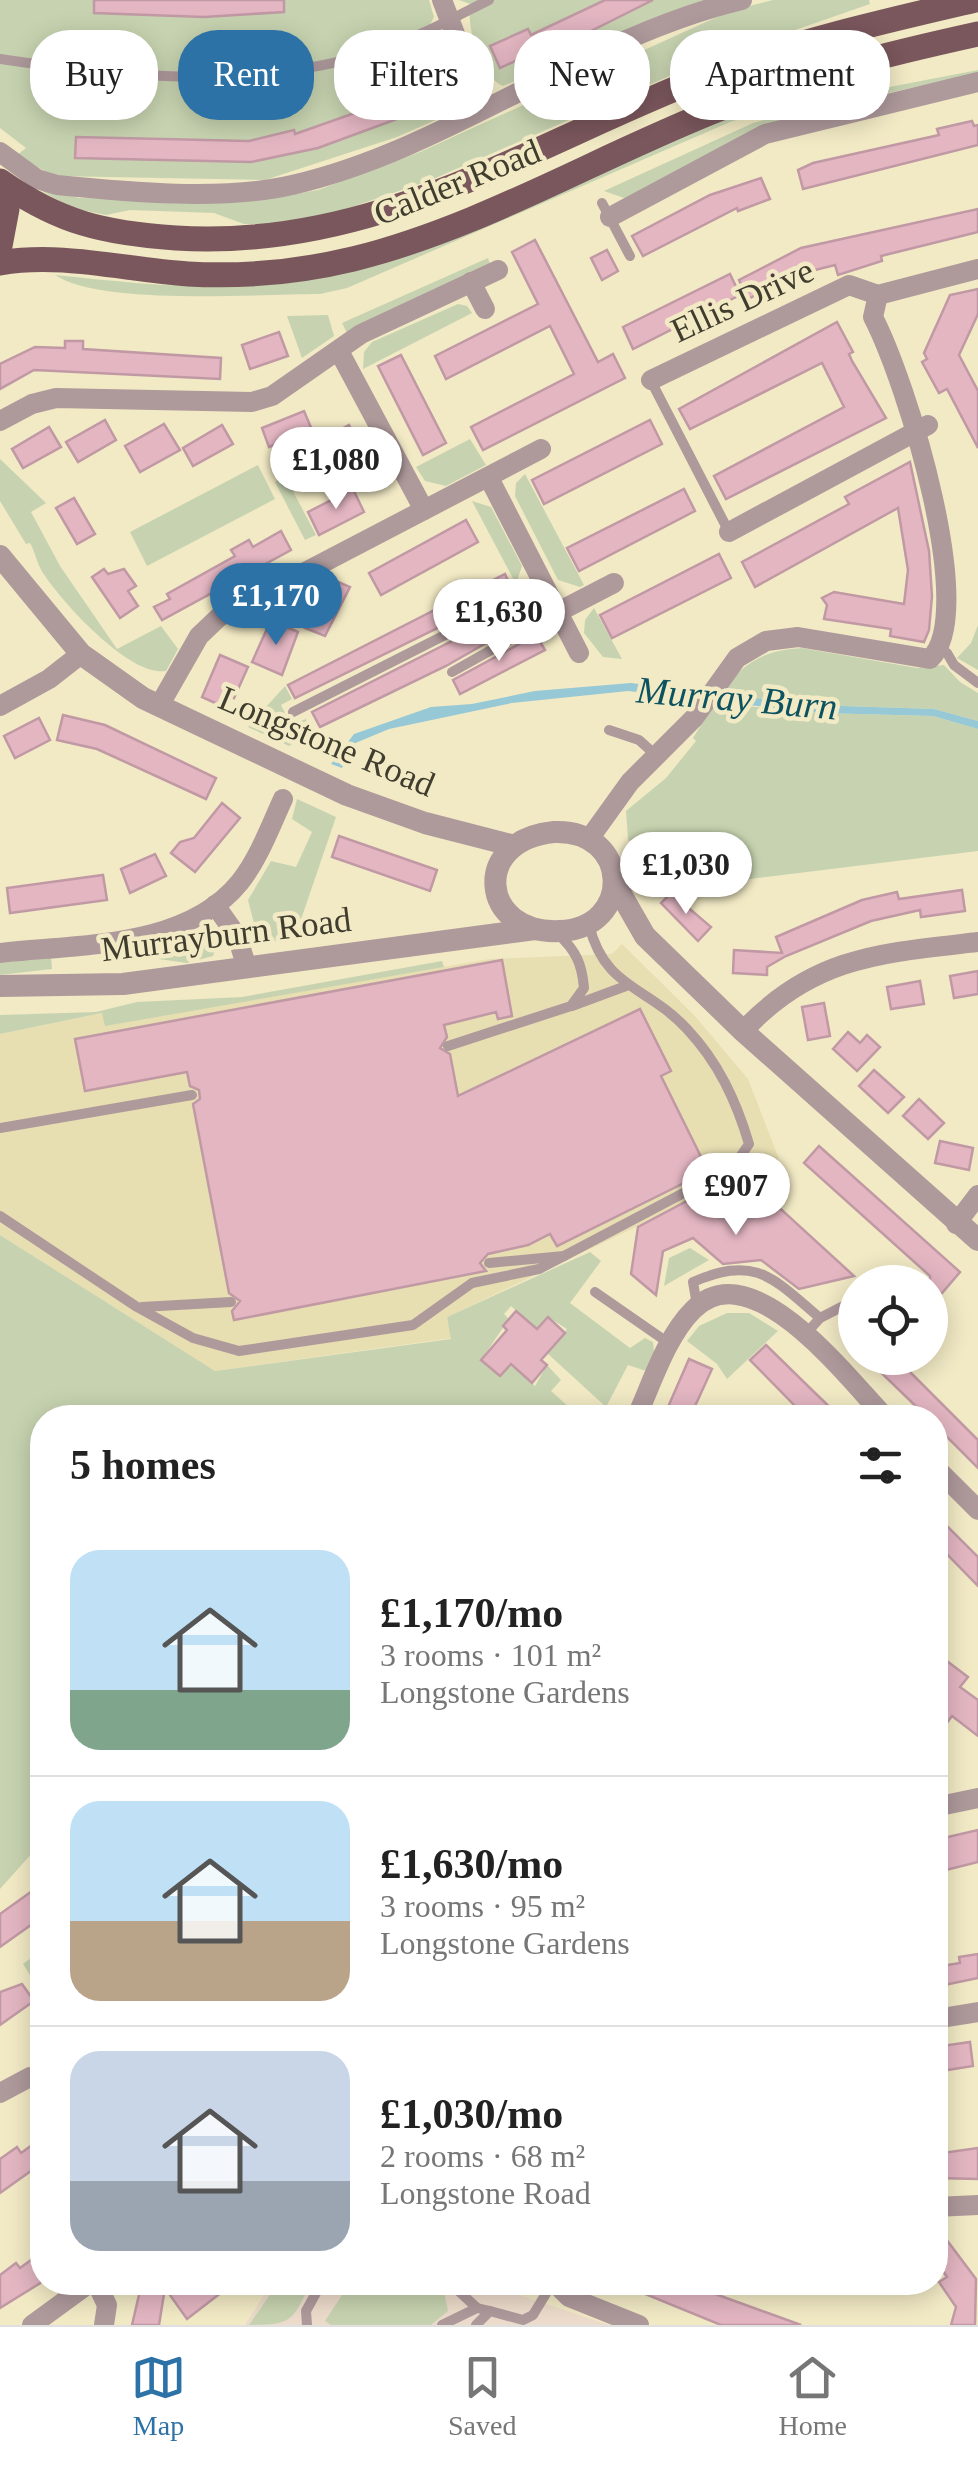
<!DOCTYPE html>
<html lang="en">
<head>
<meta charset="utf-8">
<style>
	body { margin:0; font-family:Georgia,serif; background:#f6f6f6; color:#222; height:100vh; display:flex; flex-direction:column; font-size:38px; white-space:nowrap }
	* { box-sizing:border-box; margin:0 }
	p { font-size:32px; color:#767676 }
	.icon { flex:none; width:55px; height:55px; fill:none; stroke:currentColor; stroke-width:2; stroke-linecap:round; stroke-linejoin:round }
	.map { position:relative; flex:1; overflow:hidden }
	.drawer { position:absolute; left:30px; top:1405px; width:918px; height:890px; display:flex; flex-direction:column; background:#fff; border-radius:40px; box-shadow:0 5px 25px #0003 }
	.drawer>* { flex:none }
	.hud { position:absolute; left:30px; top:30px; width:920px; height:90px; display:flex; gap:20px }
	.fabs { position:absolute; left:838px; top:1265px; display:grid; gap:20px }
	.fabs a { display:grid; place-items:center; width:110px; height:110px; border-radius:50%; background:#fff; box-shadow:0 5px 25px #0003; font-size:50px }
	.price { position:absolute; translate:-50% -85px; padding:0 22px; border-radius:35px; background:#fff; color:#222; font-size:32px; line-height:65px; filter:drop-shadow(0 2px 5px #0008) }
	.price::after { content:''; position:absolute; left:50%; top:60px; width:30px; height:22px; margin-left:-15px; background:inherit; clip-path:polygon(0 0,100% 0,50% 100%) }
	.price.active { background:#2d72a7; color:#fff }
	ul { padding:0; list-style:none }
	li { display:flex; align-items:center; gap:30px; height:250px; padding:0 40px }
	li+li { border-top:2px solid #e0e0e0 }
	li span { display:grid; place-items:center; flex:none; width:280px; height:200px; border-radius:30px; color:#555 }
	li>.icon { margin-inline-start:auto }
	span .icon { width:120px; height:120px; fill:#fffc; stroke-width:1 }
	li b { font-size:42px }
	h2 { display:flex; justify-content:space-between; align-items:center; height:120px; padding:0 40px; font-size:42px }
	.tag { padding:0 35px; border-radius:40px; background:#fff; box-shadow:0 5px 25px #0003; font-size:35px; line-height:90px }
	.tag.active { background:#2d72a7; color:#fff }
	.menu { display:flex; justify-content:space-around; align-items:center; height:140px; border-top:2px solid #e0e0e0; background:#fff; font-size:28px; color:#767676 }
	.menu a { display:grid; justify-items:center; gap:5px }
	.menu .active { color:#2d72a7 }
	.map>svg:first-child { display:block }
	.built { fill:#e7deb2 }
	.education { fill:#eddccb }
	.green { fill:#c7d3b0 }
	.water { fill:#97c8d5 }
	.building { fill:#e3b6c2; stroke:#c099a4; stroke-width:2.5 }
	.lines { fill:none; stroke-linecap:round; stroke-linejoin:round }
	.service { stroke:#ae999b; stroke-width:10 }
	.minor { stroke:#ae999b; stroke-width:20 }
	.tertiary { stroke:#ae999b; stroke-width:22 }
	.primary { stroke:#7a575c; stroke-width:25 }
	.labels { text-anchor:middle; stroke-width:9; stroke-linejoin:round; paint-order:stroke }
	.street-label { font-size:35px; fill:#403d2f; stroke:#f2eac5 }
	.water-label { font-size:38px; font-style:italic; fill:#0d5261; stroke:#f2eac5 }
</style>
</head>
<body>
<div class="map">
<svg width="978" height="2325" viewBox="0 0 978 2325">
	<rect width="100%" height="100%" fill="#f2eac5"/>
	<!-- built -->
	<polygon class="built" points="622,944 694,1015 748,1079 779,1159 447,1317 452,1338 215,1371 0,1235 0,1034 103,1013 106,1025 490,959 612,954"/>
	<!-- education -->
	<polygon class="education" points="272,2282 483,2283 609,2325 245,2325"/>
	<!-- green -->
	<g class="green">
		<polygon points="0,0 429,0 434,17 428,28 445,40 465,101 458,110 397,137 265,180 53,176 17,155 26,148 0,128"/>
		<path d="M 459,0 L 709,0 L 503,86 C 479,75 467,28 470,4 Z"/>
		<polygon points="773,0 869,0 870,4 697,64 431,180 323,217 271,224 244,224 214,213 130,210 106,215 72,208 31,185 79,198 265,199 318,190 420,152 730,11"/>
		<polygon points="978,70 978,73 875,96 758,129 627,199 604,191 753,123 874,90"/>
		<path d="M 880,77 L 730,122 L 347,288 L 320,294 C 259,294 102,306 55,275 C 143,284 235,295 322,277 L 725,116 L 832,81 Z"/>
		<polygon points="488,258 490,264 347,333 342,323"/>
		<polygon points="458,304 467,306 472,313 363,369 364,352 372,342"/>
		<polygon points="328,315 334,336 302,358 287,316"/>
		<polygon points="470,439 486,465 446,486 425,481 416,467"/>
		<path d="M 0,459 L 46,503 L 31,512 L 60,566 L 117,649 L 161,626 L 178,649 L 166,671 C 130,677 65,605 45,576 C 36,563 37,556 30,543 L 26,544 L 0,501 Z"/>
		<polygon points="258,465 275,499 147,566 130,532"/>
		<polygon points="525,474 584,585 580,587 558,580 515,496 516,483"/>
		<polygon points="285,476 316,535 305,540 275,482"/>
		<polygon points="472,501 491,507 522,566 516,584"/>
		<polygon points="594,608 622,659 603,657 584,633 585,620"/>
		<polygon points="978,625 978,670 957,658 971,643"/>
		<path d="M 802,648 L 917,668 L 944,665 L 960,682 L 978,693 L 978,721 L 934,709 L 812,705 L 720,695 C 741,663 764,650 802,648 Z"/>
		<polygon points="285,686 292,699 281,705 291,725 306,719 312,730 289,746 248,727"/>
		<polygon points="715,703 819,713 933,716 978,729 978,851 643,892 628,839 626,811 666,778 696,741 693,738"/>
		<polygon points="297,799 336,817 295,937 277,942 255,927 248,900 271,861 296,867 312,832 292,819"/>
		<polygon points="205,931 219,941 213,956 187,963 151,958 149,950"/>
		<polygon points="51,956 52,969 0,975 0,963"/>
		<polygon points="442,961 444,967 105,1026 102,1013 0,1034 0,1015 96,1012 137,1002 242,997"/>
		<polygon points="0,1235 215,1371 451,1339 447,1317 590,1252 601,1261 570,1303 630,1348 645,1338 653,1342 654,1352 646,1371 628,1365 606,1407 547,1353 567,1329 548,1317 537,1329 511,1306 504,1314 509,1319 481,1360 500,1376 511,1364 535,1386 547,1365 561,1380 551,1391 580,1417 511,1417 505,1413 501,1418 42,1418 42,1842 0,1889"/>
		<polygon points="690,1248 709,1260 664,1286 669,1258"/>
		<polygon points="727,1313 749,1313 778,1331 727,1379 717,1364 687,1341 699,1326"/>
		<polygon points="42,1950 42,1994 23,1964"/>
		<path d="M 278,2283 L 311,2283 C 292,2321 293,2325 249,2325 Z"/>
		<polygon points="350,2283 431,2283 444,2292 448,2311 431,2325 331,2325 325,2321"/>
	</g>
	<!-- water -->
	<polygon class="water" points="631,683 812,705 934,709 978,721 978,729 933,716 819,713 628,691 512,703 389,729 353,744 342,768 331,764 354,734 431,707 472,704 535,691"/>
	<!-- building -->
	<g class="building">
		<polygon points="94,0 284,0 284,12 204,17 94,13"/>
		<polygon points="605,0 653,0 553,50 551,45 500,68 490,46 528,29 531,35"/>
		<polygon points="438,75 447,95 394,120 318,148 251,162 75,158 76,137 249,141 294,130 295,134 403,96 401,91"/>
		<polygon points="972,121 974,126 978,125 978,145 803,189 798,170 813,163 939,135 937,129"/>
		<polygon points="761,178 770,199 738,211 737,208 643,256 632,236 710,195"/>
		<polygon points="978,209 978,232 881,256 882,261 838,275 835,265 795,275 748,299 739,280 801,248"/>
		<polygon points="535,240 598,362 613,354 625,378 483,450 471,427 574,374 550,326 446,379 435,356 538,304 512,252"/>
		<polygon points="607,250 618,271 602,280 591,258"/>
		<polygon points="730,274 740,295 633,349 623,327"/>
		<polygon points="978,289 978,314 959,355 978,391 978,448 947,389 939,393 922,362 927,359 924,353 950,295"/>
		<polygon points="837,322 853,352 849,354 852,361 886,418 726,499 714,476 844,407 822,363 690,429 679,409"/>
		<polygon points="279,332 288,356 250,369 242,345"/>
		<polygon points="65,341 83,341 83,349 221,358 220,379 34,370 0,389 0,364 35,347 65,348"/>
		<polygon points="401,355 446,443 423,455 378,366"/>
		<polygon points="304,411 312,430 269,447 262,428"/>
		<polygon points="105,420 116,440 78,462 66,442"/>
		<polygon points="650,420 662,444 544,504 532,480"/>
		<polygon points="164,424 180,450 140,472 125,446"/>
		<polygon points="222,425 233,444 193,466 183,448"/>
		<polygon points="349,425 371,465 352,476 329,436"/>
		<polygon points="49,427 61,447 23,468 12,449"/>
		<polygon points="910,462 929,551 932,596 929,630 924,642 890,636 891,629 824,619 827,605 822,598 834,592 904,604 908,570 898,508 755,587 742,562 849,504 845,497"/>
		<polygon points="353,489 364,512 319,535 308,512"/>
		<polygon points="684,489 695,511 579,571 567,548"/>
		<polygon points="74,498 95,534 77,544 56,508"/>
		<polygon points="466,520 478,542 381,595 369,573"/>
		<polygon points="281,531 291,550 162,620 154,607 170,599 167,594 235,556 231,550 249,540 253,547"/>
		<polygon points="719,554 731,578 612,638 600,615"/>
		<polygon points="104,569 108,574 124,569 136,586 128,591 138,606 120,618 92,577"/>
		<polygon points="505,574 513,591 295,698 288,685"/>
		<polygon points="336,581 350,587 325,636 305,628 324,583 333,588"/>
		<polygon points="521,606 528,619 446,666 320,727 312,712"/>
		<polygon points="271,620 298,632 282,675 252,662"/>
		<polygon points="536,635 545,650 460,694 453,680"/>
		<polygon points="220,655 248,667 234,698 227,695 222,706 202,697"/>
		<polygon points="63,715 105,725 216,778 206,799 97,749 57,740"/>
		<polygon points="39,718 50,740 15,758 4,736"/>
		<polygon points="222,803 240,818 195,872 171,853 180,842 194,838"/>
		<polygon points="339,836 437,870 430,891 332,857"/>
		<polygon points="155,854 166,876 130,893 121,869"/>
		<polygon points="103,875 107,900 10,913 7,888"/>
		<polygon points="962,890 965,911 921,917 920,910 871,921 786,956 767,967 767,975 733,973 734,950 782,953 776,937 862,900 897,892 899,899"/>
		<polygon points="671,893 711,927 698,941 661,903"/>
		<polygon points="502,960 512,1016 498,1019 496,1012 444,1025 447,1037 440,1048 450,1054 458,1096 640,1009 671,1071 661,1076 708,1171 557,1246 550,1234 528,1245 488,1254 480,1263 486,1271 234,1320 232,1311 240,1301 229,1293 193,1104 200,1099 199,1090 190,1086 187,1072 85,1091 75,1039"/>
		<polygon points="978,971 978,994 954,998 950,976"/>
		<polygon points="920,981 924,1004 891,1009 887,987"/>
		<polygon points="824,1003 830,1036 808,1040 802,1007"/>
		<polygon points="848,1032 860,1043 867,1035 880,1047 857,1071 833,1049"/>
		<polygon points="874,1070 904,1097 888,1113 859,1086"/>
		<polygon points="919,1099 944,1123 928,1139 903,1116"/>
		<polygon points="940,1141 973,1148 969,1170 935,1163"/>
		<polygon points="819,1146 960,1272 930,1307 930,1276 804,1163"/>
		<polygon points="749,1180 854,1276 799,1289 761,1260 723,1264 693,1238 663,1251 656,1295 631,1274 638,1227 715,1186 719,1195"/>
		<polygon points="516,1311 537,1329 548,1317 565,1333 541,1360 547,1365 532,1383 511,1364 500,1376 481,1360 507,1330 503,1326"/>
		<polygon points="766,1345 812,1390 841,1418 784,1418 795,1406 750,1360"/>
		<polygon points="866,1358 902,1358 909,1365 906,1368 978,1440 978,1468 935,1425 935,1418 928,1418"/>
		<polygon points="689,1359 712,1369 690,1417 668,1407"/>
		<polygon points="935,1514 978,1557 978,1586 939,1546"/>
		<polygon points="935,1652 968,1677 960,1687 978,1700 978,1736 952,1716 935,1739"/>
		<polygon points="978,1830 978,1862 938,1872 935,1840"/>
		<polygon points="42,1884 42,1917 0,1947 0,1914"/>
		<polygon points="978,1954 978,1978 935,1987 935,1967 960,1963 959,1957"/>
		<polygon points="22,1984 34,2001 0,2025 0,1992"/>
		<polygon points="970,2042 973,2066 935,2072 935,2047"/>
		<polygon points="42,2138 42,2163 0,2193 0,2159 17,2147 21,2153"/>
		<polygon points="978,2148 978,2179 935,2178 935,2154"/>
		<polygon points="946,2239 976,2279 975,2325 951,2325 956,2307 939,2282 947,2277 935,2260"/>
		<polygon points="42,2252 42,2282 0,2308 0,2275 16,2263 20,2268"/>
		<polygon points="142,2282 235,2282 187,2319 165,2288 159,2325 132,2325"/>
		<polygon points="616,2282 696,2287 801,2325 721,2325"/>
	</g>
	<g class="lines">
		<!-- service -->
		<g class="service">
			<path d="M 0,59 C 126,78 255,90 378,51 C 417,38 453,18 489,0"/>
			<polyline points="602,203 630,256"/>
			<polyline points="651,381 729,532"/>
			<polyline points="947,653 954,665 978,683"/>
			<polyline points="452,672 557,613"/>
			<polyline points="293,712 544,585"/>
			<polyline points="609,730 639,740 659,758"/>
			<polyline points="572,1006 626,986"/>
			<path d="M 448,1046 L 571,1006 L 584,988 C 582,964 576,951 559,935"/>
			<polyline points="0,1128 192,1095"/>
			<polyline points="0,1216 137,1307 193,1338 239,1351 413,1325 472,1283 539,1269 564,1256"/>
			<path d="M 489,1263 L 564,1256 L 733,1167 L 749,1144 C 736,1100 718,1062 687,1029 C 646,985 605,989 589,925"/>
			<polyline points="595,1292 670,1344"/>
			<path d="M 697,1305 L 693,1282 C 756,1255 772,1277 820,1318"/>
			<polyline points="142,1307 231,1302"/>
			<polyline points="804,1336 820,1318 855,1300"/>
			<polyline points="449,2282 477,2308"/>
			<polyline points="307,2325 306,2311 322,2282"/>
			<polyline points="442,2325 477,2308 490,2311"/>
			<polyline points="476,2325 490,2311 523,2320 533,2315 553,2282"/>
		</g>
		<!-- minor -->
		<g class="minor">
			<polyline points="442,0 483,107"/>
			<path d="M 0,152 L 37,179 L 57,185 C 127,192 224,201 292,185 C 449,149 585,37 742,0"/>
			<polyline points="610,217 765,134 978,82"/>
			<polyline points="471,282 485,309"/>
			<polyline points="340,353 424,510"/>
			<polyline points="651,380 849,285 878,295 978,269"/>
			<polyline points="0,421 32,404 56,398 252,402 272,396 361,334 498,270"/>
			<polyline points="489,478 579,653"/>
			<polyline points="729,532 928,425"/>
			<polyline points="558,612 614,583"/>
			<polyline points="0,706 49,679 81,654"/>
			<polyline points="159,706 199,636 219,617 541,449"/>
			<path d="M 589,839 L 630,782 L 694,718 L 737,658 L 766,641 L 798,637 L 930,659 C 978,614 908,385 873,317 L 878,295"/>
			<polyline points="215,905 237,936 247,968"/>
			<path d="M 0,953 C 78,944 186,949 240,882 C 259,858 270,827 283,799"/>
			<path d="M 743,1031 C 813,956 882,953 978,942"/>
			<polyline points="956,1224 978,1195"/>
			<path d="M 636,1418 C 652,1383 666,1337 693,1310 C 752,1250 848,1379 886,1418"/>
			<polyline points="935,1467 978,1510"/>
			<polyline points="935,1807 978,1798"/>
			<polyline points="935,2019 978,2012"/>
			<polyline points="0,2093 30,2077"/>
			<polyline points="935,2207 978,2205"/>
			<polyline points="96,2282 107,2305 104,2325"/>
			<polyline points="554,2282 569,2297 639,2325"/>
			<polyline points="32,2325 91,2282"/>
		</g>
		<!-- tertiary -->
		<g class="tertiary">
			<polyline points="0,556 81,654 143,698 347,795 425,823 511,845"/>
			<path d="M 554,832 C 631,829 634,928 560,931 C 480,935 470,840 554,832 Z"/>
			<polyline points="614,882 645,936 743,1031 978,1240"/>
			<polyline points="0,986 123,984 535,929"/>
		</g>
		<!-- primary -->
		<g class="primary">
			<path d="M 0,181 C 60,223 104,233 176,238 C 383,251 541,137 727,68 C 808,38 891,20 975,0"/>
			<polyline points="0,187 7,209 0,246"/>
			<path d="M 0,263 C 61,252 126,270 188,274 C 243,277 299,272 353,259 C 483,227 600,155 724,107 C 805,74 892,53 978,34"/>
		</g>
	</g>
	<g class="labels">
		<!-- street labels -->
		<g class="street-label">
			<text transform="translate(457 182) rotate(-22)" y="12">Calder Road</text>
			<text transform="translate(742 300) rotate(-25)" y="12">Ellis Drive</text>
			<text transform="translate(327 741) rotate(23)" y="12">Longstone Road</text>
			<text transform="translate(226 934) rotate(-7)" y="12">Murrayburn Road</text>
		</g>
		<!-- water labels -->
		<g class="water-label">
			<text transform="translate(737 698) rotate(5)" y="13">Murray Burn</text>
		</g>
	</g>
</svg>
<div class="fabs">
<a><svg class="icon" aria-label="locate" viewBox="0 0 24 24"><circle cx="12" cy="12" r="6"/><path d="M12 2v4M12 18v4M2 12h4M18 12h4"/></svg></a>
</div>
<b class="price" style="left:336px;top:512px">£1,080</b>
<b class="price active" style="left:276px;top:648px">£1,170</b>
<b class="price" style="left:499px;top:664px">£1,630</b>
<b class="price" style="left:686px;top:917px">£1,030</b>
<b class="price" style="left:736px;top:1238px">£907</b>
<div class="hud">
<a class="tag">Buy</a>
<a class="tag active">Rent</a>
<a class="tag">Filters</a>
<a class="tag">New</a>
<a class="tag">Apartment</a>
</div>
<section class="drawer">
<h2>5 homes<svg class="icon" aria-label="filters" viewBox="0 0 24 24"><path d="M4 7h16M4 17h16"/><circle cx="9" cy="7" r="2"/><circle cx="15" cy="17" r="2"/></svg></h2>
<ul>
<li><span style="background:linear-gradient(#bfe0f5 70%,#7fa58c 0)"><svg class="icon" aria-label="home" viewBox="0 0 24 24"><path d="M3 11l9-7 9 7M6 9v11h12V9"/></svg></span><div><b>£1,170/mo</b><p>3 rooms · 101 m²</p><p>Longstone Gardens</p></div></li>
<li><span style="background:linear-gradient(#bfe0f5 60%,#b9a48a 0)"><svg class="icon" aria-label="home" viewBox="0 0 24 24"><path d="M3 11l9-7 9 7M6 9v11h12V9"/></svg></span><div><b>£1,630/mo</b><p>3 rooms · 95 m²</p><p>Longstone Gardens</p></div></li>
<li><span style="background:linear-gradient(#c9d6e8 65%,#9aa5b1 0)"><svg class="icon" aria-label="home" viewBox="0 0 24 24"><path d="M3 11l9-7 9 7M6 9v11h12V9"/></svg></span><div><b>£1,030/mo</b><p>2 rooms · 68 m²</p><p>Longstone Road</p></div></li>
</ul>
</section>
</div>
<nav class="menu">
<a class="active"><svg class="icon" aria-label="map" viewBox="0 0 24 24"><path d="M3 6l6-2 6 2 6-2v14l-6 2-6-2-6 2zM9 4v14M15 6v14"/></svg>Map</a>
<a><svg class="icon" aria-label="saved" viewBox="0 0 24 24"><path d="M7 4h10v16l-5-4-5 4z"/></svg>Saved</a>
<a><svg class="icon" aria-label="home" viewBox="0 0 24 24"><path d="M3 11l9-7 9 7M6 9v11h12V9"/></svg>Home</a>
</nav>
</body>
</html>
